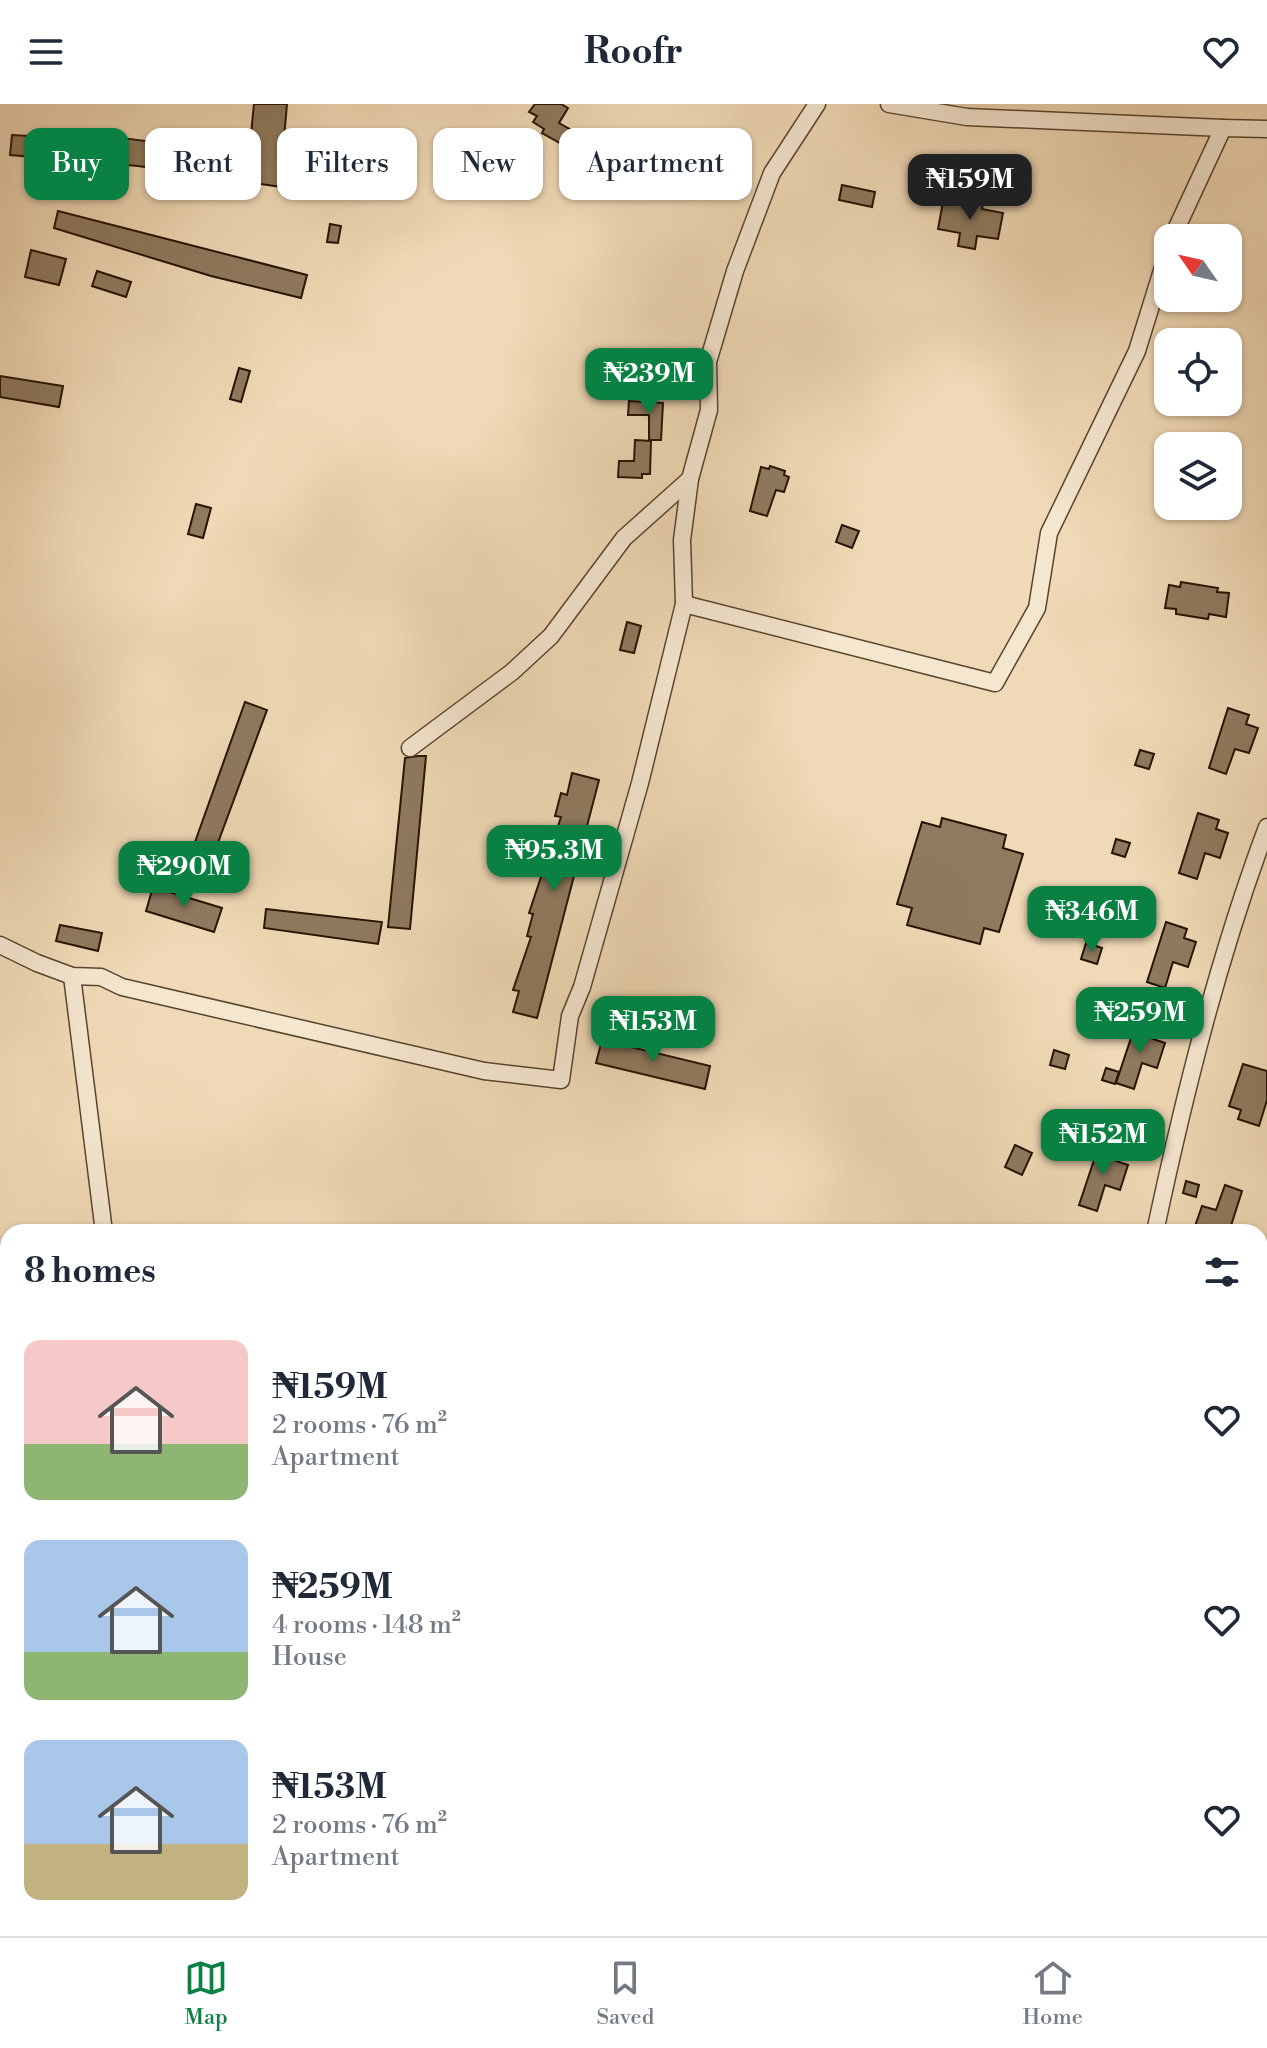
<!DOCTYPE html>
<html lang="en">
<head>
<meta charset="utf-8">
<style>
	body { margin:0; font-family:"Libre Bodoni",serif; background:#f2f2f3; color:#1f2937; height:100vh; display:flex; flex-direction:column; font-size:30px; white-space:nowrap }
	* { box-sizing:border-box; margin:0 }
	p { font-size:26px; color:#747a83 }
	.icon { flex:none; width:44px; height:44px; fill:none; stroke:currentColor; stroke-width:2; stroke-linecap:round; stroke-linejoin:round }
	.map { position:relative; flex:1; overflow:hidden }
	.side { position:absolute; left:0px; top:1120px; width:1268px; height:712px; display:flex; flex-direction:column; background:#fff; border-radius:24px 24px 0 0; box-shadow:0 2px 6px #0004 }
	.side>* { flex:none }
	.top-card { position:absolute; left:24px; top:24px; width:800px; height:72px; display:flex; gap:16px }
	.needle { width:52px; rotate:304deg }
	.buttons { position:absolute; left:1154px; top:120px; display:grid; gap:16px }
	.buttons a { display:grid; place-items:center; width:88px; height:88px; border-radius:16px; background:#fff; box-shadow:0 2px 6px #0004; font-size:40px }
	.price { position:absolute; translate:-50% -68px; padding:0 18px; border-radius:16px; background:#0b8043; color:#fff; font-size:26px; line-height:52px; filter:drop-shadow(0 2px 4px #0008) }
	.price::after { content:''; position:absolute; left:50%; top:48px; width:24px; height:18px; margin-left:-12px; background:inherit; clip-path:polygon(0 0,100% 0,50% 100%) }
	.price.active { background:#222; color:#fff }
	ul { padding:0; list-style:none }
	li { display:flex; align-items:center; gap:24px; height:200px; padding:0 24px }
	li span { display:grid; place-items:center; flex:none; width:224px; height:160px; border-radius:16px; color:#555 }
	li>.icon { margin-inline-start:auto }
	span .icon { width:96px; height:96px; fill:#fffc; stroke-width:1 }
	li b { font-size:34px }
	h2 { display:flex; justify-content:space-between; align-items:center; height:96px; padding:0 24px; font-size:34px }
	.tag { padding:0 28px; border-radius:16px; background:#fff; box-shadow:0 2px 6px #0004; font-size:28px; line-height:72px }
	.tag.active { background:#0b8043; color:#fff }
	header { display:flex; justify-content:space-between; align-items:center; height:104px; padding:0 24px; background:#fff; font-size:36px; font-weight:800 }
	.tab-bar { display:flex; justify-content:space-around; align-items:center; height:112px; border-top:2px solid #e0e1e3; background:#fff; font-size:22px; color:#747a83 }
	.tab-bar a { display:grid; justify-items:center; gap:4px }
	.tab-bar .active { color:#0b8043 }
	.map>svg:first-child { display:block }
	.building { fill:#8f7a5f; stroke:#251400; stroke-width:2 }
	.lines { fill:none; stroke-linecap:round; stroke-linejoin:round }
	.minor-casing { stroke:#58452e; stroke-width:19 }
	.minor { stroke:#f5e6d0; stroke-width:16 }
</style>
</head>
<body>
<header><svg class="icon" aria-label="menu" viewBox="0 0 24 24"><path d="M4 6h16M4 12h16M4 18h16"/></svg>Roofr<svg class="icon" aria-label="heart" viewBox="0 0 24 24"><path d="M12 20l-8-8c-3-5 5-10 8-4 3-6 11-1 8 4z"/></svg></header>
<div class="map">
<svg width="1267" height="1832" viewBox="0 0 1267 1832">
	<rect width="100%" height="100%" fill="#f0d9b6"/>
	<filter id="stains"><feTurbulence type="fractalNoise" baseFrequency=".0025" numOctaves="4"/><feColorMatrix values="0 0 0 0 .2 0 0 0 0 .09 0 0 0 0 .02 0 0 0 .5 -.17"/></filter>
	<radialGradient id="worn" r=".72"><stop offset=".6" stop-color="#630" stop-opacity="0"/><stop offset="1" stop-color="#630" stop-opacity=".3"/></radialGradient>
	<!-- building -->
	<g class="building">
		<polygon points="254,0 287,0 282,57 347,67 343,92 138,62 10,51 12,31 65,34 66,27 249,50"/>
		<polygon points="535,0 561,0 568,4 559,19 582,32 574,47 542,29 544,25 533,18 537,12 529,8"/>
		<polygon points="842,81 875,88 872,103 839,96"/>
		<polygon points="967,93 984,96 982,105 1003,109 998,135 977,132 975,145 958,142 960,129 938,125 943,98 965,102"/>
		<polygon points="58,107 307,171 301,194 211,172 54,124"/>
		<polygon points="330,120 341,122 338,139 327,138"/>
		<polygon points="31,146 66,155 59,181 25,173"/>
		<polygon points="97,167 131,178 126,193 92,182"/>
		<polygon points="239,264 250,267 241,298 230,295"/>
		<polygon points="0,272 63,282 59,303 0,293"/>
		<polygon points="629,297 663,299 661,336 649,336 649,311 628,311"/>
		<polygon points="635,336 651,337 650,370 642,370 642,374 618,373 619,357 634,357"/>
		<polygon points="770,362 785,367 784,371 789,373 784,388 776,386 767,412 750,407 761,363 769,365"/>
		<polygon points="196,400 211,404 203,434 188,430"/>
		<polygon points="842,421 859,427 852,444 836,438"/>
		<polygon points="1181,478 1218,484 1217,488 1229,489 1226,513 1209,510 1208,515 1176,510 1176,505 1165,504 1169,481 1180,483"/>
		<polygon points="627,518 641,522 634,549 620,546"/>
		<polygon points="245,598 267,606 216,744 195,738"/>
		<polygon points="1228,604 1249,611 1246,620 1258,624 1249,649 1235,645 1226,670 1209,664"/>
		<polygon points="1140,646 1154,650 1149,665 1135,661"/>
		<polygon points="418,652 426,652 410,825 388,823 405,654"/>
		<polygon points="572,669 599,676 537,914 513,908 519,887 513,886 531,833 527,832 533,810 529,809 561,713 555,712 561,689 567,691"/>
		<polygon points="1198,709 1219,716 1216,725 1228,729 1220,754 1205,749 1197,775 1179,769"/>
		<polygon points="942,714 1006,731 1003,744 1023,750 999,828 984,824 980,840 907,821 912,804 897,800 922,718 940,723"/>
		<polygon points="1116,735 1130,739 1125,753 1112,749"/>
		<polygon points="153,783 222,804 214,828 146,807"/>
		<polygon points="266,805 382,818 378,840 264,824"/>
		<polygon points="1166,818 1187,825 1184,834 1196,838 1188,863 1173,858 1165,884 1147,878"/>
		<polygon points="60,821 102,829 98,847 56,837"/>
		<polygon points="1086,839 1102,844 1097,860 1081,855"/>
		<polygon points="1136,919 1157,926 1153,935 1165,939 1157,964 1142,959 1134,985 1116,979"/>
		<polygon points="602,936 710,962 705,985 596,959"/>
		<polygon points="1054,946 1069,951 1065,965 1050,961"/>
		<polygon points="1243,960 1267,967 1267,996 1259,1022 1238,1015 1241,1006 1229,1002"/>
		<polygon points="1106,964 1119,968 1115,980 1102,976"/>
		<polygon points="1015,1041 1032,1049 1022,1071 1005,1063"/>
		<polygon points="1099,1041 1119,1048 1116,1057 1128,1061 1120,1086 1105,1081 1097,1107 1079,1101"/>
		<polygon points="1186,1077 1199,1081 1196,1093 1183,1089"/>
		<polygon points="1225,1081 1242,1087 1229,1128 1193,1128 1202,1102 1216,1106"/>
	</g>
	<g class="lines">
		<defs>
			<g id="minor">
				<polyline points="889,0 967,13 1223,24"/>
				<polyline points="1172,134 1223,24 1267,25"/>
				<polyline points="684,500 995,579 1037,504 1049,429 1137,247 1168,147"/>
				<polyline points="410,644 512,568 551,532 624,434 690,375"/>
				<polyline points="0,841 37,859 72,872 101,873 122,883 484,967 561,976 570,912 582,883 640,679 684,500 682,436 690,375 709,306 708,258 735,167 772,69 817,0"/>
				<polyline points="72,872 104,1128"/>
				<path d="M 1155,1128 C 1184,992 1218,854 1267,723"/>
				<polyline points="1260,1205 1267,1208"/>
				<polyline points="1260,1647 1267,1650"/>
				<polyline points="596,1824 605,1832"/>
				<polyline points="1095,1824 1117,1832"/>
				<polyline points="994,1832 999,1824"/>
			</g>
		</defs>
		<!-- minor casing -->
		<use href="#minor" class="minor-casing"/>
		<!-- minor -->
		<use href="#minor" class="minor"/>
	</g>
	<rect width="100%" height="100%" filter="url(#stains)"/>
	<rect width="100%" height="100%" fill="url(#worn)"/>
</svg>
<div class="buttons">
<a><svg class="needle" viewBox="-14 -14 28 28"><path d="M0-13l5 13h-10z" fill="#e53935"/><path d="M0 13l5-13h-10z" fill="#747a83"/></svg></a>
<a><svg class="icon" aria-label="locate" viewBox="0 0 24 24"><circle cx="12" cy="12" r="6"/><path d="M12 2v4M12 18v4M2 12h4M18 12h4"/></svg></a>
<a><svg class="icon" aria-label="layers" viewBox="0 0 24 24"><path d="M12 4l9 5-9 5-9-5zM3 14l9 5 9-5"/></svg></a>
</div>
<b class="price active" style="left:970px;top:118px">₦159M</b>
<b class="price" style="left:649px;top:312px">₦239M</b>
<b class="price" style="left:554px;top:789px">₦95.3M</b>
<b class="price" style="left:184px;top:805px">₦290M</b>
<b class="price" style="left:1092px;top:850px">₦346M</b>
<b class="price" style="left:1140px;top:951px">₦259M</b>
<b class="price" style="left:653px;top:960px">₦153M</b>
<b class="price" style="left:1103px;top:1073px">₦152M</b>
<div class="top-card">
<a class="tag active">Buy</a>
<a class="tag">Rent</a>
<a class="tag">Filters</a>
<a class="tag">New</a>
<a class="tag">Apartment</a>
</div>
<section class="side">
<h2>8 homes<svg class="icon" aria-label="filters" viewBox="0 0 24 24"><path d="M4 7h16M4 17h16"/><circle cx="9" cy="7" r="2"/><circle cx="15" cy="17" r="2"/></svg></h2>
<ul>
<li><span style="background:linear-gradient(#f6c9c9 65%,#8fb573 0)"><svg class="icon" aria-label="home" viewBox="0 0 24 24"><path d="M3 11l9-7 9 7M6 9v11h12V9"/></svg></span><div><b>₦159M</b><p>2 rooms · 76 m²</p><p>Apartment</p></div><svg class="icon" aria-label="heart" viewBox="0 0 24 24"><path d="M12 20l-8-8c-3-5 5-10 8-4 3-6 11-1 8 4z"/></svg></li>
<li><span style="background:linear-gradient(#a9c7e8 70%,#8fb573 0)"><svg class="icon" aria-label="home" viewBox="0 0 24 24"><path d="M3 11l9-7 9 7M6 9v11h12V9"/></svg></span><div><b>₦259M</b><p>4 rooms · 148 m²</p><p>House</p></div><svg class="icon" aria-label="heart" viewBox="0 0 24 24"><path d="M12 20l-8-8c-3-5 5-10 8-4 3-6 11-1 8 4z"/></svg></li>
<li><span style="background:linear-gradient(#a9c7e8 65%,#c2b280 0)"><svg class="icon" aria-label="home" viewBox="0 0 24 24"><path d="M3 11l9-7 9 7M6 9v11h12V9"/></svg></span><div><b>₦153M</b><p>2 rooms · 76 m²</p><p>Apartment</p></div><svg class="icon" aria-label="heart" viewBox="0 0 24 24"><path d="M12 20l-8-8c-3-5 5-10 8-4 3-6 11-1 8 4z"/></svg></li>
</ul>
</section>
</div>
<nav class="tab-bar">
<a class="active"><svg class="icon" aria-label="map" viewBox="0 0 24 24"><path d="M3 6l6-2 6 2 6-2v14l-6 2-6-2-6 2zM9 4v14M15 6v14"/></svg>Map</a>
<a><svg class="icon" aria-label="saved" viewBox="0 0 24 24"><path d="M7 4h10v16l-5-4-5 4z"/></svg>Saved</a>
<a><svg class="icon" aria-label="home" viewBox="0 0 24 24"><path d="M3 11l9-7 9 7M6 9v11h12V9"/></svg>Home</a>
</nav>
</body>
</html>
